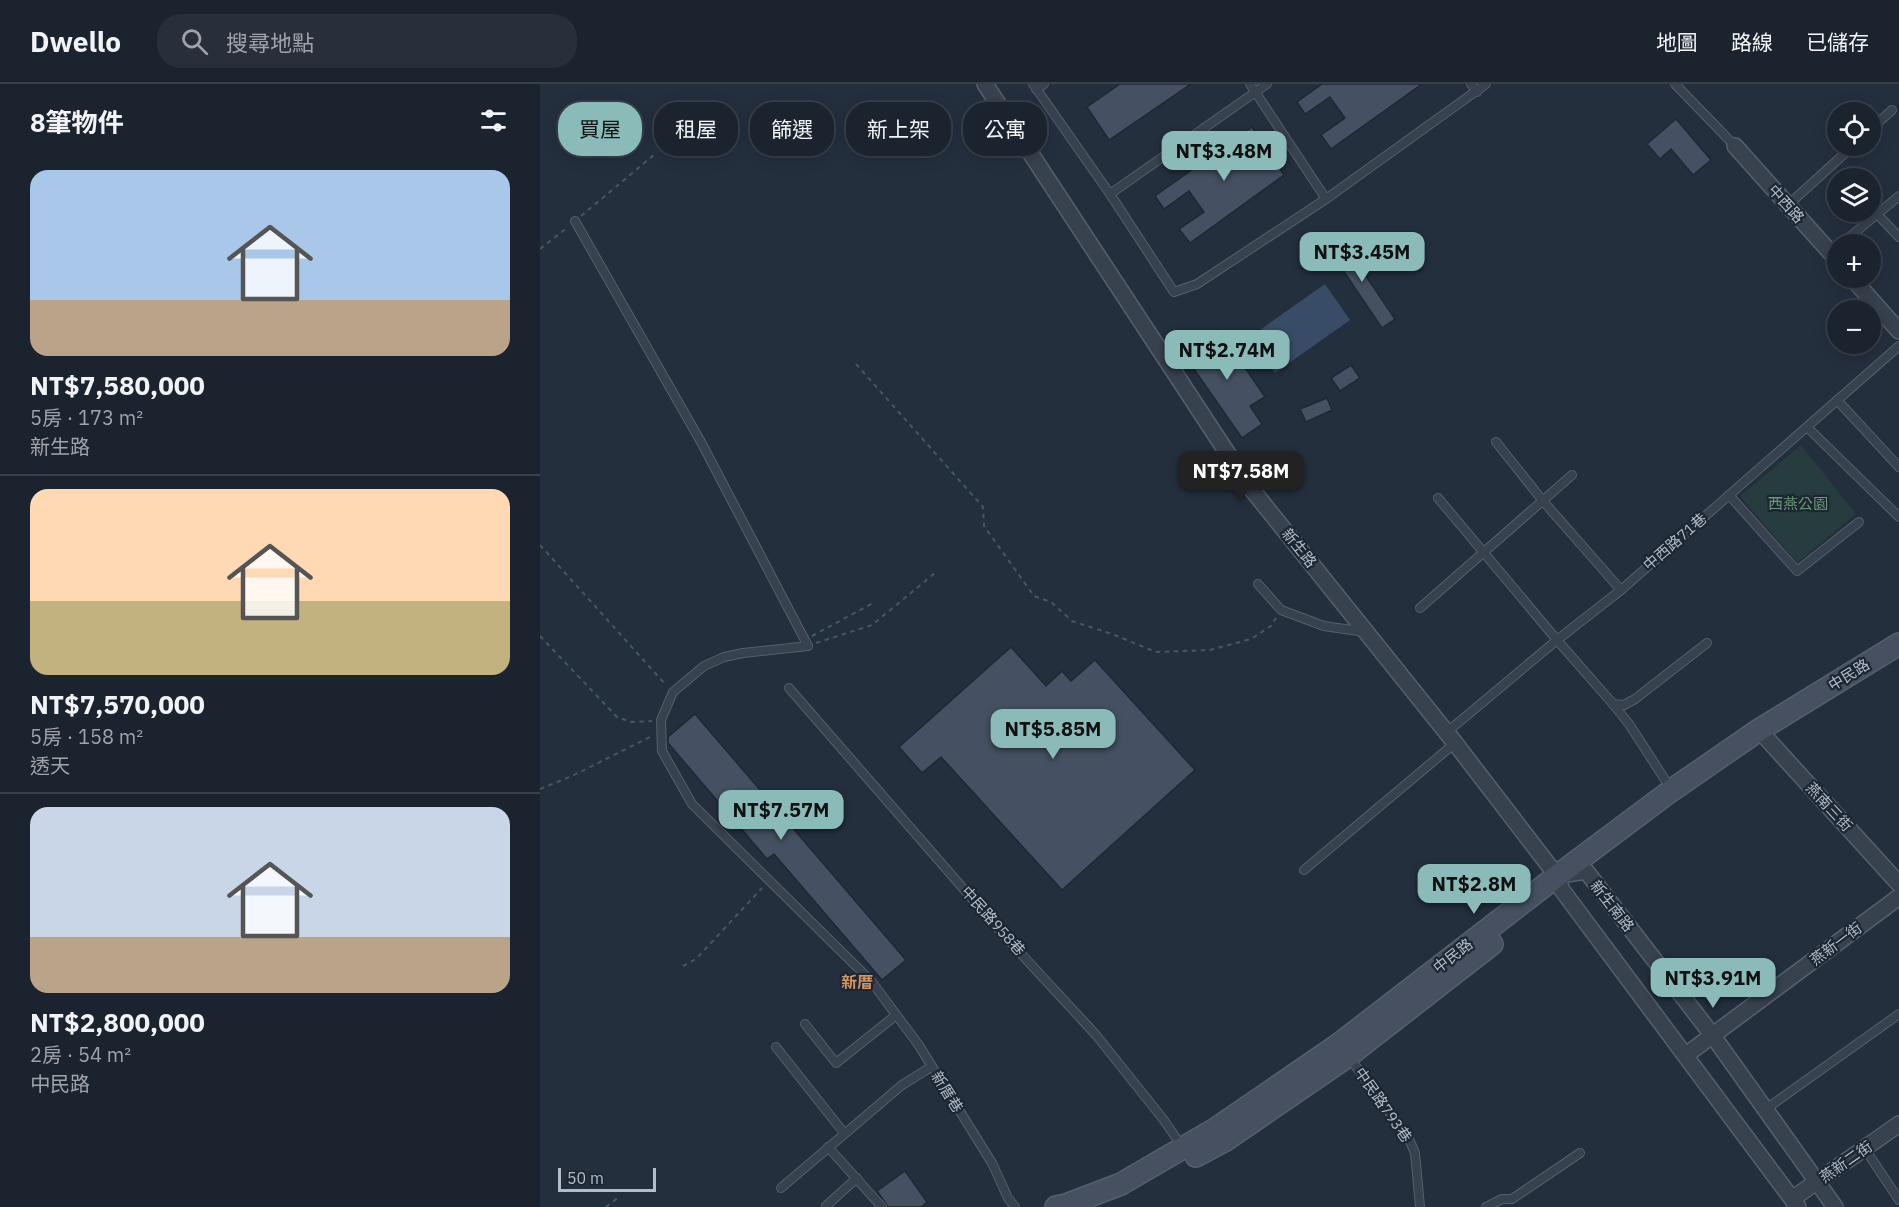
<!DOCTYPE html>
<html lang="zh-TW">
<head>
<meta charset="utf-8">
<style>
	body { margin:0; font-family:"IBM Plex Sans","Noto Sans TC",sans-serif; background:#282f3a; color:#f1f3f6; height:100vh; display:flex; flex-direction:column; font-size:22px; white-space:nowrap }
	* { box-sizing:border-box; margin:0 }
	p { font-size:20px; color:#a0a4aa }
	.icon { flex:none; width:33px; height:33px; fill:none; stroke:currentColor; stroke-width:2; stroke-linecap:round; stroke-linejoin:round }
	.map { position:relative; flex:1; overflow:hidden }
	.side { display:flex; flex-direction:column; background:#1b232e; width:540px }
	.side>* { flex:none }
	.banner { position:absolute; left:18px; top:18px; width:570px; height:54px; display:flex; gap:12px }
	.buttons { position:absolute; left:1287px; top:18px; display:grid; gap:12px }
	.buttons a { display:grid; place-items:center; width:54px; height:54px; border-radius:50%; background:#1b232e; box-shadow:0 3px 15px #0003,0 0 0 2px #39404a; font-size:30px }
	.scale { position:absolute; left:18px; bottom:15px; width:98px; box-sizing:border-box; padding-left:6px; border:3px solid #b4bcc9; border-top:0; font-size:16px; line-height:21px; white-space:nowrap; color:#b4bcc9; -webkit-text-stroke:4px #1d2633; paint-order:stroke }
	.price { position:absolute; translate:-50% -51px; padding:0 14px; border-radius:12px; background:#8bbbb9; color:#111; font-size:20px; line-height:39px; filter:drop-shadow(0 2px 3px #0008) }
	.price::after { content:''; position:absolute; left:50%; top:36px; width:18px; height:14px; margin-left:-9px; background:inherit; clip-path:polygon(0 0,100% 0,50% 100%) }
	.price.selected { background:#222; color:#fff }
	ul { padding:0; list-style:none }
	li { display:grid; align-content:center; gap:12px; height:318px; padding:0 30px }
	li+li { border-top:2px solid #39404a }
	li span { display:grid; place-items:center; height:186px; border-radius:18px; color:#555 }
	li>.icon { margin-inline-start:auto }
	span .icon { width:108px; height:108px; fill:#fffc; stroke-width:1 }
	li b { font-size:26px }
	h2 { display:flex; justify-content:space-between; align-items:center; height:72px; padding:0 30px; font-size:26px }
	.chip { padding:0 21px; border-radius:24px; background:#1b232e; box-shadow:0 3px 15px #0003,0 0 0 2px #39404a; font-size:21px; line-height:54px }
	.chip.selected { background:#8bbbb9; color:#111 }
	header { display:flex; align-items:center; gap:36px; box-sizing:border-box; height:84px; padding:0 30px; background:#1b232e; border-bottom:2px solid #39404a }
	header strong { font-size:28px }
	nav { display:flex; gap:33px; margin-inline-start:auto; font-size:21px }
	.search { width:420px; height:54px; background:#282f3a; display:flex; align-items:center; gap:15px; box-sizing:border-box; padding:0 21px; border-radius:24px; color:#a0a4aa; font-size:22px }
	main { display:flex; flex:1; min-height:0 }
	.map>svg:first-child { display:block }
	.green { fill:#263c3f }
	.water { fill:#394c67 }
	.building { fill:#455162; stroke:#1f2835; stroke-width:1.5 }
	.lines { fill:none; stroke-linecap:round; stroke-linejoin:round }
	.lane-casing { stroke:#565f6c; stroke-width:10 }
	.street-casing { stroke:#565f6c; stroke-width:18 }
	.secondary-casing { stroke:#565f6c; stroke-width:24 }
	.path { stroke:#44595c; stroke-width:2; stroke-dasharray:4.5 4.5; stroke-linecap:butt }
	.lane { stroke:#38414e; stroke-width:8 }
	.street { stroke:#38414e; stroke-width:15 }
	.secondary { stroke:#465061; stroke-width:21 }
	.labels { text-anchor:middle; stroke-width:4.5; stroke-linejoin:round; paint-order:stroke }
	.street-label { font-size:15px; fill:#b4bcc9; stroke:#1d2633 }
	.park-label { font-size:15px; fill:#6b9a76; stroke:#1d2633 }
	.neighbourhood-label { font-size:16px; font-weight:bold; fill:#d59563; stroke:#1d2633 }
</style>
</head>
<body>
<header>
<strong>Dwello</strong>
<div class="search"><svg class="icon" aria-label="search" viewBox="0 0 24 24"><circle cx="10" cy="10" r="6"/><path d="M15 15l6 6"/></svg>搜尋地點</div>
<nav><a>地圖</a><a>路線</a><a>已儲存</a></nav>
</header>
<main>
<section class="side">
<h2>8筆物件<svg class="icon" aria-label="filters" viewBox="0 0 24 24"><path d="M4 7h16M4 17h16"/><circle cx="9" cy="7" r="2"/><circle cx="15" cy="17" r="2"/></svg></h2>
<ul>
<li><span style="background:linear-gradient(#a9c7e8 70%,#b9a48a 0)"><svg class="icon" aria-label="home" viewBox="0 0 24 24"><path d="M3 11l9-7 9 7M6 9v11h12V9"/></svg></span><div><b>NT$7,580,000</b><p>5房 · 173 m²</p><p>新生路</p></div></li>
<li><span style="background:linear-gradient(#ffd9b3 60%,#c2b280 0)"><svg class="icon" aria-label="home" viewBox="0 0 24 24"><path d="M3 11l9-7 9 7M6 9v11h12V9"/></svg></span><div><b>NT$7,570,000</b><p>5房 · 158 m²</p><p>透天</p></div></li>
<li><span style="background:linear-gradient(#c9d6e8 70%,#b9a48a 0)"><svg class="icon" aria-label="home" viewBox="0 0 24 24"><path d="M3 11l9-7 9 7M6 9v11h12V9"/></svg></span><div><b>NT$2,800,000</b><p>2房 · 54 m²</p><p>中民路</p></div></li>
</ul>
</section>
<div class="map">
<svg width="1359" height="1123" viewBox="0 0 1359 1123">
	<rect width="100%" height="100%" fill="#242f3e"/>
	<!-- green -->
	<polygon class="green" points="1261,361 1316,430 1257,479 1200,412"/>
	<!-- water -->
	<polygon class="water" points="785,200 810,236 735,289 710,253"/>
	<!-- building -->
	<g class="building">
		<polygon points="580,0 651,0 569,56 547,23"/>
		<polygon points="782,0 882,0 791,65 781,51 805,34 790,13 765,30 757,18"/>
		<polygon points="1136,35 1171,76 1153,91 1131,65 1120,75 1107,60"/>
		<polygon points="712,43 744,91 650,159 639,145 664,128 649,107 624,125 615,112"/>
		<polygon points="801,155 855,235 842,244 788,164"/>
		<polygon points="679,245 725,313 710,322 722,340 702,354 642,268"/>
		<polygon points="811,281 820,294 800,307 791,294"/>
		<polygon points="787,314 792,326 766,338 760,325"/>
		<polygon points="471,563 506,602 522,587 531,597 555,576 655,686 522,806 401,673 382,689 359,663"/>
		<polygon points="155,630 366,876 342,896 234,770 227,775 128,659 128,653"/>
		<polygon points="365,1087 387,1118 381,1123 348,1123 337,1107"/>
	</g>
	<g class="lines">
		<defs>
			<g id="lane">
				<polyline points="493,0 570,110 634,208 657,200 786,115 946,0"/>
				<polyline points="710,0 786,115"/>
				<polyline points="931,0 937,8"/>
				<polyline points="1135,0 1195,62"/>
				<polyline points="496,5 504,0"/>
				<polyline points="1330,46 1352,26"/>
				<polyline points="570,110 727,0"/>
				<polyline points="1248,121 1313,62"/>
				<polyline points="1337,130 1359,153"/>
				<polyline points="35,137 161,358 268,562 203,569 184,573 164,582 133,608 121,636 122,667 152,720 331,897 378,960 452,1079 468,1114 475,1123"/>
				<polyline points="1301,160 1359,112"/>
				<polyline points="1297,316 1359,383"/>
				<polyline points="1267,343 1359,433"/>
				<polyline points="956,358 1003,417 1081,506"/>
				<polyline points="1189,411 1257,487 1319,438"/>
				<polyline points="898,414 1017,556 1073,620 1089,640 1131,705"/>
				<polyline points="718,500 741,526 784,542 825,548"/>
				<polyline points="880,524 1032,391"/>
				<polyline points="249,604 461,848 556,951 623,1035 643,1064"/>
				<polyline points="1073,620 1084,621 1095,615 1167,559"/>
				<polyline points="907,648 1017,556 1081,506 1359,262"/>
				<polyline points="764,786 915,659"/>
				<polyline points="265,940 296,979 355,932"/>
				<polyline points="236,963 304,1049"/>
				<polyline points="809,973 869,1055 875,1069 880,1123"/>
				<polyline points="1226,1025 1359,930"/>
				<polyline points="288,1063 342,1123"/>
				<polyline points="1325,1065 1359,1116"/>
				<polyline points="241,1104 362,1001 391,983"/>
				<polyline points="286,1122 317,1094"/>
				<polyline points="946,1123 962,1115 972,1115 1040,1069"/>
			</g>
			<g id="street">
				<polyline points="445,0 709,402 915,659 1017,792 1022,806 1258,1123"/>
				<polyline points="1195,62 1298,177"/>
				<polyline points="1312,194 1359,247"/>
				<polyline points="1219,646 1359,800"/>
				<polyline points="1020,791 1046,787 1173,952 1295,1123"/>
				<polyline points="1146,971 1359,813"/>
				<polyline points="1252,1115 1359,1040"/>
			</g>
			<g id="secondary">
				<polyline points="656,1072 684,1057 808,972 952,860"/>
				<polyline points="516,1123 526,1121 581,1100 677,1044 798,961 1017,792 1132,706 1219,646 1359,560"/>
			</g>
		</defs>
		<!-- lane casing -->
		<use href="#lane" class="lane-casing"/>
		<!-- street casing -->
		<use href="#street" class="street-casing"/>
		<!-- secondary casing -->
		<use href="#secondary" class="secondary-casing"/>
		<!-- path -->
		<g class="path">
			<polyline points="41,132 115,70"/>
			<polyline points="0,165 28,143"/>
			<polyline points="316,280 443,423 444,442 494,512 511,518 532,537 572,550 616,568 670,566 711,555 731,542 736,534"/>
			<polyline points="0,461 125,600"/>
			<polyline points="0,552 77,633 91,638 112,637"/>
			<polyline points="272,552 333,519"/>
			<polyline points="276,559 332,541 395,489"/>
			<polyline points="0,705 32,692 112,652"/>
			<polyline points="143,882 156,875 222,804"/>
			<polyline points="66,1123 80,1112"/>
		</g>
		<!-- lane -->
		<use href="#lane" class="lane"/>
		<!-- street -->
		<use href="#street" class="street"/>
		<!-- secondary -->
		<use href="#secondary" class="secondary"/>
	</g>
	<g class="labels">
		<!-- street labels -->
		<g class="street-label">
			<text transform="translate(1246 120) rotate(48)" y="5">中西路</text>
			<text transform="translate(1135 458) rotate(-41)" y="5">中西路71巷</text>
			<text transform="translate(759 464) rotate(51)" y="5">新生路</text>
			<text transform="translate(1309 591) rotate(-32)" y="5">中民路</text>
			<text transform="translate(1289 723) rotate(47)" y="5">燕南三街</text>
			<text transform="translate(1072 822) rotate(52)" y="5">新生南路</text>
			<text transform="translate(453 837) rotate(48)" y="5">中民路958巷</text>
			<text transform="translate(1296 860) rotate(-37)" y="5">燕新一街</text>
			<text transform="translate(913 872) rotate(-38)" y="5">中民路</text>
			<text transform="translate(407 1008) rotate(58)" y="5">新厝巷</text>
			<text transform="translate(843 1021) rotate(55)" y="5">中民路793巷</text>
			<text transform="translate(1306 1078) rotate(-35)" y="5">燕新二街</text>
		</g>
		<!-- park labels -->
		<g class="park-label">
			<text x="1258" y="425">西燕公園</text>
		</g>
		<!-- neighbourhood labels -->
		<g class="neighbourhood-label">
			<text x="317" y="904">新厝</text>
		</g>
	</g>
</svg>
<div class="buttons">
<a><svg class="icon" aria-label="locate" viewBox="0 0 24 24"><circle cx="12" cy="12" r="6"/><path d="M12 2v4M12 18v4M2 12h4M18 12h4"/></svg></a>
<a><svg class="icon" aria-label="layers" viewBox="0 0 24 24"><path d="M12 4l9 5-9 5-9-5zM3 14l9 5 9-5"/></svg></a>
<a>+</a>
<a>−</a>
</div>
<div class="scale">50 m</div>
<b class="price" style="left:684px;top:98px">NT$3.48M</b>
<b class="price" style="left:822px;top:199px">NT$3.45M</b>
<b class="price" style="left:687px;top:297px">NT$2.74M</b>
<b class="price selected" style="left:701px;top:418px">NT$7.58M</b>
<b class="price" style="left:513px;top:676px">NT$5.85M</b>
<b class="price" style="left:241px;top:757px">NT$7.57M</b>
<b class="price" style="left:934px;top:831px">NT$2.8M</b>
<b class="price" style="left:1173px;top:925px">NT$3.91M</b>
<div class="banner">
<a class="chip selected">買屋</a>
<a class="chip">租屋</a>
<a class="chip">篩選</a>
<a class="chip">新上架</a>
<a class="chip">公寓</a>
</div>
</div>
</main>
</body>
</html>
